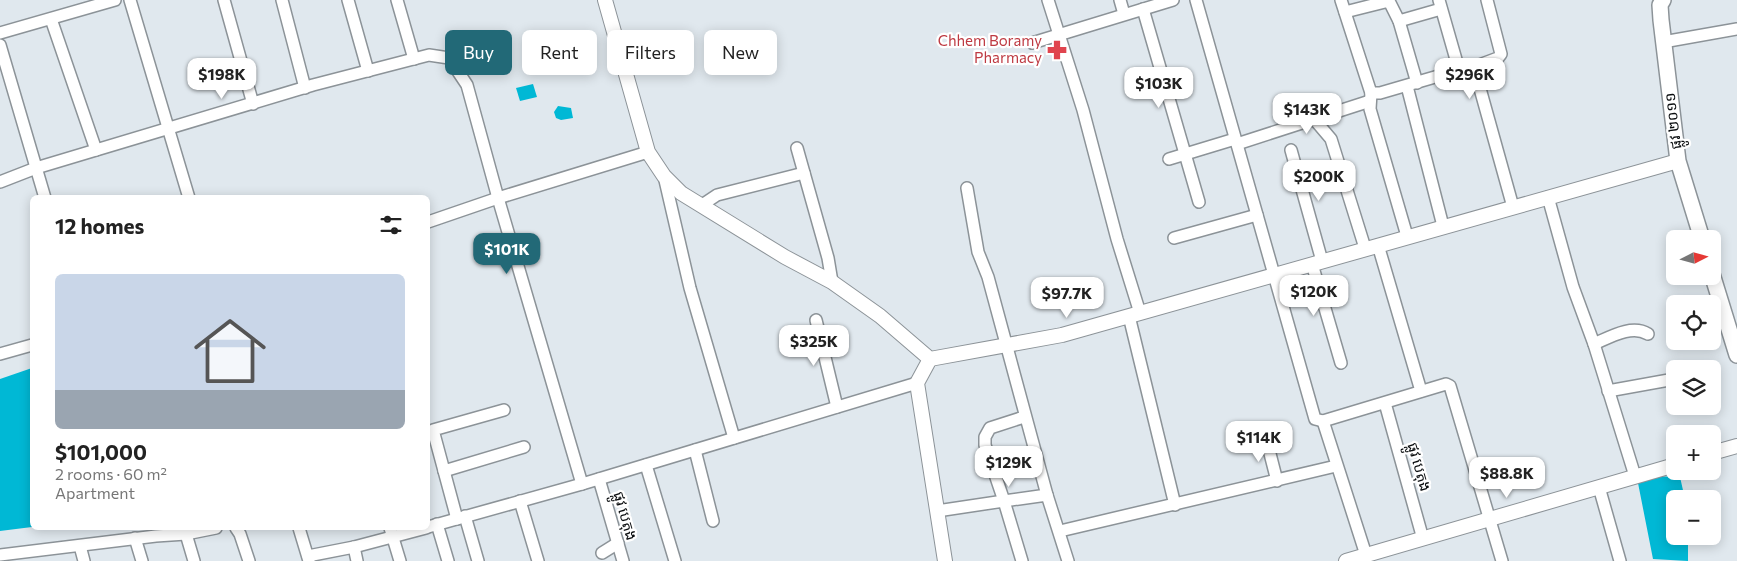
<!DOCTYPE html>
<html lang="en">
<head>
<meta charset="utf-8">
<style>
	body { margin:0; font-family:Commissioner,"Noto Sans Khmer",sans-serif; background:#f2f2f2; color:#222; height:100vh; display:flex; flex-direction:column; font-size:19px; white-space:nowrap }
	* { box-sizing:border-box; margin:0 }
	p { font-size:16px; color:#767676 }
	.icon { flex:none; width:28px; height:28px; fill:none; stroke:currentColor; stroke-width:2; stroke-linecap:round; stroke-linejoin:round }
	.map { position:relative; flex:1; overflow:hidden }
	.panel { position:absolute; left:30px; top:195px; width:400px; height:335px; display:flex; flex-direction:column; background:#fff; border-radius:8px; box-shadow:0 2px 12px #0003 }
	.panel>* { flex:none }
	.banner { position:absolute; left:445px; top:30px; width:475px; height:45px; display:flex; gap:10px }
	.needle { width:32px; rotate:84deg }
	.fabs { position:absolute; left:1666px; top:230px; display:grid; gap:10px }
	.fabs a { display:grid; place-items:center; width:55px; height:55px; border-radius:8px; background:#fff; box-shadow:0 2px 12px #0003; font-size:25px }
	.price { position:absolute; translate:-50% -42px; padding:0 11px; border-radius:10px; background:#fff; color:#222; font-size:16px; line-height:32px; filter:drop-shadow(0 1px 2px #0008) }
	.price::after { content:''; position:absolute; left:50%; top:30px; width:15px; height:11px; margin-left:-8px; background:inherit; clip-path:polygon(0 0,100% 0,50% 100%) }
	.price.on { background:#226977; color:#fff }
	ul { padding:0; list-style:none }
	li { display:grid; align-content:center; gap:10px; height:265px; padding:0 25px }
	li+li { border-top:1px solid #e0e0e0 }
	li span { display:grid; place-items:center; height:155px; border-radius:8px; color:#555 }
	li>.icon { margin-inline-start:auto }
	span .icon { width:90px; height:90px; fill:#fffc; stroke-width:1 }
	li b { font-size:21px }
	h2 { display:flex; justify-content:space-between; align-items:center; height:60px; padding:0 25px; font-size:21px }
	.pill { padding:0 18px; border-radius:8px; background:#fff; box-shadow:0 2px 12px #0003; font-size:18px; line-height:45px }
	.pill.on { background:#226977; color:#fff }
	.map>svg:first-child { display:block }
	.water { fill:#00b8d5 }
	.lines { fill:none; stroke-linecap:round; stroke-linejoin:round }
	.minor-casing { stroke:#8c9398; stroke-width:14 }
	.tertiary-casing { stroke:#8c9398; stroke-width:16 }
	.secondary-casing { stroke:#8c9398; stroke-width:18 }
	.minor { stroke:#fff; stroke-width:11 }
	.tertiary { stroke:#fff; stroke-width:14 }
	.secondary { stroke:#fff; stroke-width:15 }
	.labels { text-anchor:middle; stroke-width:4.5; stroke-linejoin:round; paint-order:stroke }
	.health-label { font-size:15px; fill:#be3a42; stroke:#fff; text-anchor:end }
	.street-label { font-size:15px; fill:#0a0d0f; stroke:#fff }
</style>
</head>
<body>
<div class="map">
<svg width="1737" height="561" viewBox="0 0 1737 561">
	<rect width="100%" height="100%" fill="#e0e8ee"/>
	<!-- water -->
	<g class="water">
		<polygon points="533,84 537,97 520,101 516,88"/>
		<polygon points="558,106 571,108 573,118 561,120 556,118 554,112"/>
		<polygon points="32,368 32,527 0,531 0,379"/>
		<polygon points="1651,476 1680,477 1685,499 1675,499 1675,536 1688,536 1688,561 1653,559 1638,483"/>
	</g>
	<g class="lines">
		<defs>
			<g id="minor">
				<polyline points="130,0 189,198"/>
				<polyline points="224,0 253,104"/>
				<polyline points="282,0 305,88"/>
				<polyline points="348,0 368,71"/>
				<polyline points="397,0 414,59"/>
				<polyline points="1048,0 1083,110 1117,239 1140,313"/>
				<polyline points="1120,0 1124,14"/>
				<polyline points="1196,0 1315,419 1323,421 1446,384 1450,386 1502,561"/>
				<polyline points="1341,0 1371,93 1380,93 1459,70"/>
				<polyline points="1439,0 1459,70 1474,67 1513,207"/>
				<polyline points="1143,9 1199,202"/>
				<polyline points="1345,12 1389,1 1399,21 1417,83"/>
				<polyline points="51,19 96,150"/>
				<polyline points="1399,21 1441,9"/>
				<polyline points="0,33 115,0"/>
				<polyline points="1663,42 1737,29"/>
				<polyline points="1032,43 1173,0"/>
				<polyline points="0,45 45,198"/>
				<polyline points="1474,67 1498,58 1501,54 1487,0"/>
				<polyline points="1407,86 1443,226"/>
				<polyline points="1371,93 1370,109 1407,236"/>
				<polyline points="1314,119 1331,139 1365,248"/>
				<polyline points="1237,144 1370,101"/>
				<polyline points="797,148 828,258 832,282"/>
				<polyline points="1291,150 1322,261"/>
				<polyline points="1169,159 1235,139"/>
				<polyline points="664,176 690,288 734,438"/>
				<polyline points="0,182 36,168 313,85 429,55 449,58 467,85 498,198 582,484"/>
				<polyline points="967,188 978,252 988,277 1047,495"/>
				<polyline points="1548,197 1573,287 1594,344"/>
				<polyline points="702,205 717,195 804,173"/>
				<polyline points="428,222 498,198 648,152"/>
				<polyline points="1174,238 1257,215"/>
				<polyline points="1378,245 1421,391"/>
				<polyline points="1312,264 1341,363"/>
				<polyline points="1129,316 1175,505"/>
				<polyline points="816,320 837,407"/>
				<polyline points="0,354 32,345"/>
				<polyline points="1608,391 1669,380"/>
				<polyline points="1385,403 1423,539"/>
				<polyline points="1024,417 990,428 985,437 985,445 1004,501 1047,495 1068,561"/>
				<polyline points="1323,421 1366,555"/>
				<polyline points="1266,438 1277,481"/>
				<polyline points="695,450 713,521"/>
				<polyline points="646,465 675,561"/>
				<polyline points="444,471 524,447"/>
				<path d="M 1635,476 L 1594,344 C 1610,337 1632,324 1648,334"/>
				<polyline points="599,479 623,561"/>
				<polyline points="1599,487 1620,561"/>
				<polyline points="520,501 538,561"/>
				<polyline points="937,511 1004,501 1022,561"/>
				<polyline points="465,516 478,561"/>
				<polyline points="457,519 433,430 504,410"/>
				<polyline points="437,524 448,561"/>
				<polyline points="428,527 582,484 917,383"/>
				<polyline points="236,528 240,534 249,561"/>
				<polyline points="299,528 309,561"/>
				<polyline points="390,528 400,561"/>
				<polyline points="1060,531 1336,466"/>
				<polyline points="186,534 194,561"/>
				<polyline points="135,538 142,561"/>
				<polyline points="80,546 84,561"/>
				<polyline points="354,547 357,561"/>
				<polyline points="602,553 618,543"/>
				<polyline points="0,555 156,536 186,534 216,528"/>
				<polyline points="308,556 354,547 426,528"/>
			</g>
			<g id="tertiary">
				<polyline points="605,0 648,152 664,176 681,193 785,257 832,282 880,316 930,359 1062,335 1678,161"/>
				<polyline points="930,359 917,383 945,561"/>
				<polyline points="1712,453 1737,446"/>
				<polyline points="1346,561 1675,465"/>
			</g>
			<g id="secondary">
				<polyline points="1663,0 1660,5 1661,20 1678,161 1702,239"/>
				<polyline points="1712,274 1737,355"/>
			</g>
		</defs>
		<!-- minor casing -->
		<use href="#minor" class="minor-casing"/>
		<!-- tertiary casing -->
		<use href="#tertiary" class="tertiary-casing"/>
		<!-- secondary casing -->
		<use href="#secondary" class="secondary-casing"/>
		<!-- minor -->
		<use href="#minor" class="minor"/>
		<!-- tertiary -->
		<use href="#tertiary" class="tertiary"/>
		<!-- secondary -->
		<use href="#secondary" class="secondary"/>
	</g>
	<!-- icons -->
	<defs>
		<symbol id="pharmacy-bare" viewBox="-9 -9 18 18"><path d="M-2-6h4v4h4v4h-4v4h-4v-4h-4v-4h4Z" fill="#e0444e" stroke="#fff" stroke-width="2.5" paint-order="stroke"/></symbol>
	</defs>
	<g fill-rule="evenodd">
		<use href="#pharmacy-bare" x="1043" y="36" width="28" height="28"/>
	</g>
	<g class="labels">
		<!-- health labels -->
		<g class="health-label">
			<text x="1042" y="46">Chhem Boramy<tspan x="1042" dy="17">Pharmacy</tspan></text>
		</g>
		<!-- street labels -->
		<g class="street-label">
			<text transform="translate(1673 121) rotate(-97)" y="5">ផ្លូវ ២០១១</text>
			<text transform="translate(1419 467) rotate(74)" y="5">ផ្លូវ បេតុង</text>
			<text transform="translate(625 516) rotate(74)" y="5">ផ្លូវ បេតុង</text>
		</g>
	</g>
</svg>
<div class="fabs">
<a><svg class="needle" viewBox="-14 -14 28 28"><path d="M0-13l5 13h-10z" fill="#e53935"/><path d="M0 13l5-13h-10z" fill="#767676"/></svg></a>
<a><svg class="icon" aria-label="locate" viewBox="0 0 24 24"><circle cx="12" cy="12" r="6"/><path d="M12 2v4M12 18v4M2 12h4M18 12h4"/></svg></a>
<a><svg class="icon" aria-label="layers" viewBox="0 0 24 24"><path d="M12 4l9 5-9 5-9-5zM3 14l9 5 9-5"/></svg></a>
<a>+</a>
<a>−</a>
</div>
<b class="price" style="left:222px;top:100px">$198K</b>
<b class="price" style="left:1470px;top:100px">$296K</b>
<b class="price" style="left:1159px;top:109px">$103K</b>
<b class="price" style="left:1307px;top:135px">$143K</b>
<b class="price" style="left:1319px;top:202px">$200K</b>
<b class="price on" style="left:507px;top:275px">$101K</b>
<b class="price" style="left:1314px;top:317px">$120K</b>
<b class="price" style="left:1067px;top:319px">$97.7K</b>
<b class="price" style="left:814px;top:367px">$325K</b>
<b class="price" style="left:1259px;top:463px">$114K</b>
<b class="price" style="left:1009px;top:488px">$129K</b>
<b class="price" style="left:1507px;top:499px">$88.8K</b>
<div class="banner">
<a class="pill on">Buy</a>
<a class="pill">Rent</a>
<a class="pill">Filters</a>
<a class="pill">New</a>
</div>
<section class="panel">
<h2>12 homes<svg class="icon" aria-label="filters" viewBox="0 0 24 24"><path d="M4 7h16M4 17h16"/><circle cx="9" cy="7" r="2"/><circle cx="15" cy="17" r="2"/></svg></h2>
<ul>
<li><span style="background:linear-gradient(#c9d6e8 75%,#9aa5b1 0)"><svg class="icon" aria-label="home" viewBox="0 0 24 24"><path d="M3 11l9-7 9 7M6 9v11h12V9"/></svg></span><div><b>$101,000</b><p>2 rooms · 60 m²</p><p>Apartment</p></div></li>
</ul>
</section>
</div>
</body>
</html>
